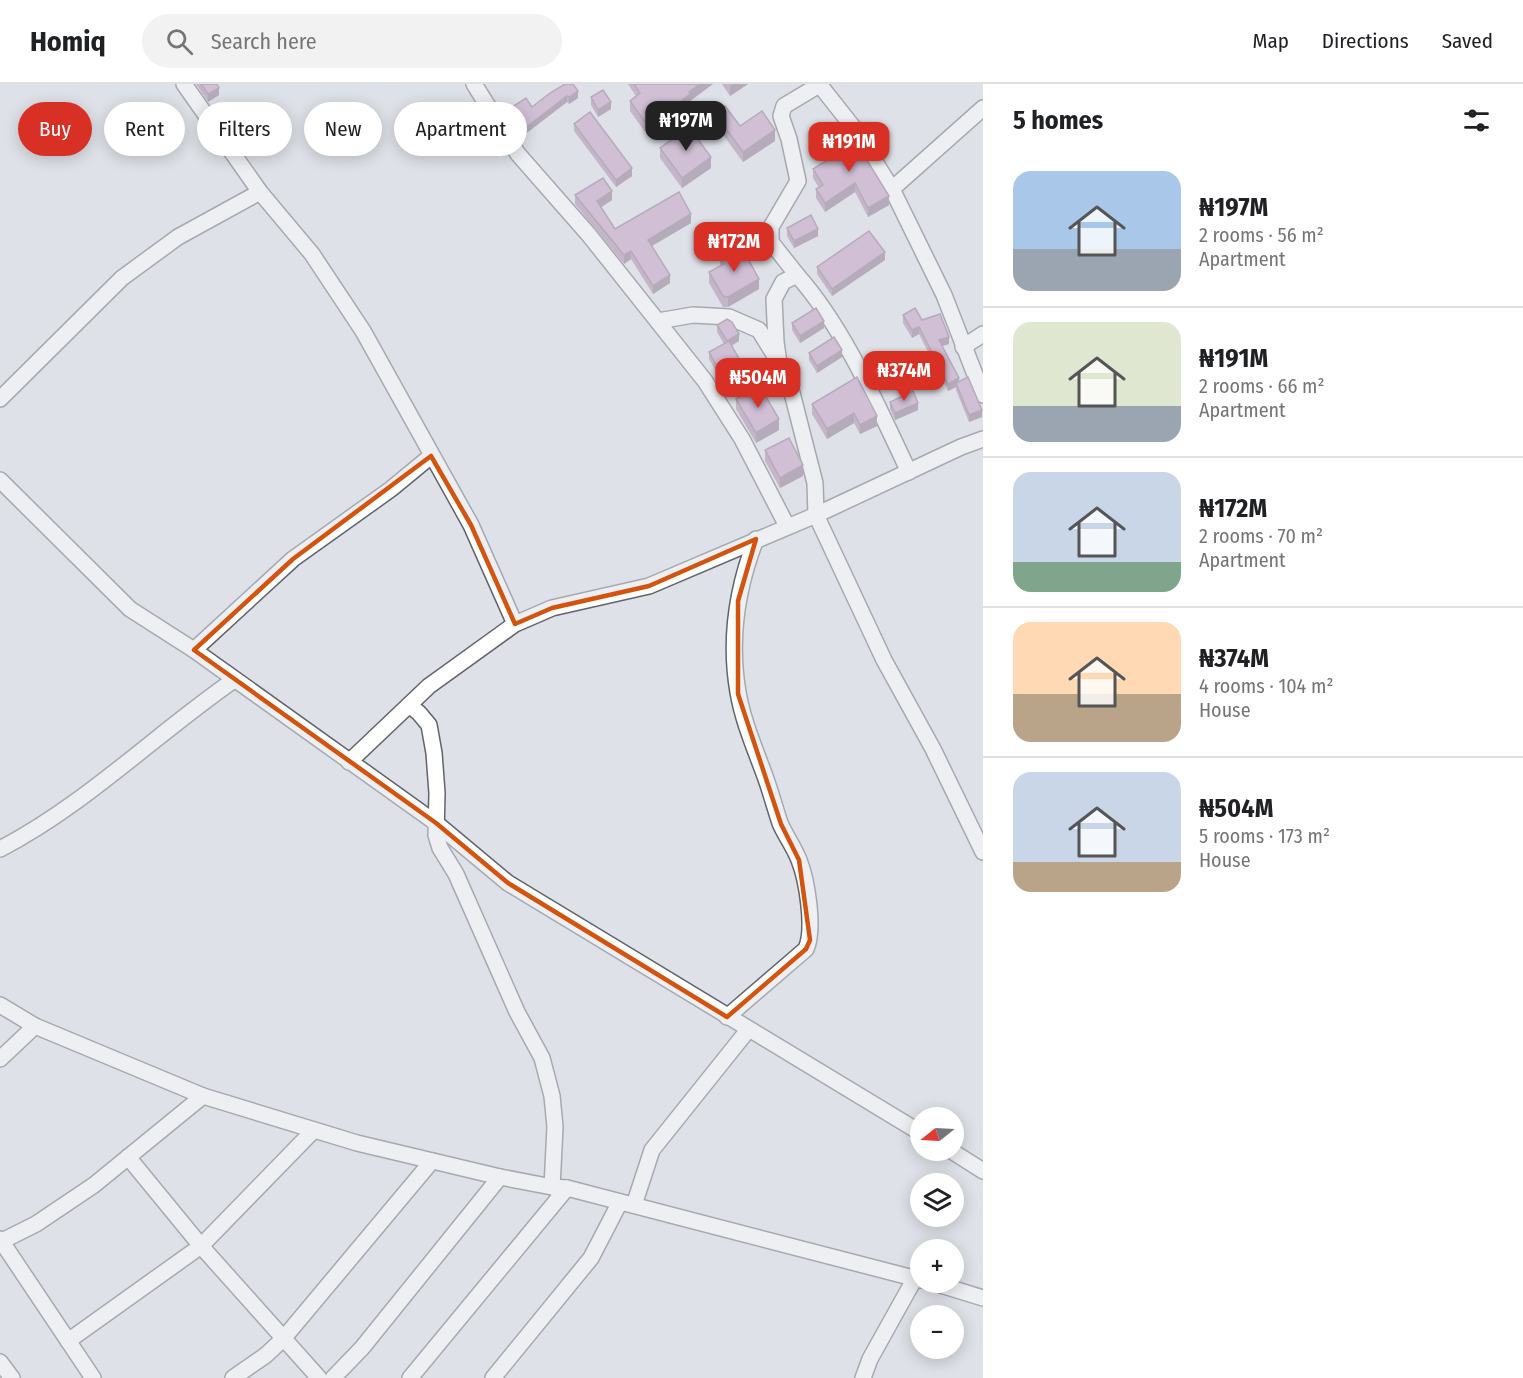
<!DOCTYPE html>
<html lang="en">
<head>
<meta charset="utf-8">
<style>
	body { margin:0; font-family:"Fira Sans Condensed",sans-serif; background:#f2f2f2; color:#202124; height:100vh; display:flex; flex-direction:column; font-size:22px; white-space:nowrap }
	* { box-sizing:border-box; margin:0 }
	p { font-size:20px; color:#757577 }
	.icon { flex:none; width:33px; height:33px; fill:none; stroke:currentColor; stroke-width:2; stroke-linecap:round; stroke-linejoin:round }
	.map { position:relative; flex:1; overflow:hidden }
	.panel { display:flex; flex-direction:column; background:#fff; width:540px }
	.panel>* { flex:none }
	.top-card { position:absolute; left:18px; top:18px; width:570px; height:54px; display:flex; gap:12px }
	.needle { width:39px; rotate:252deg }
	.buttons { position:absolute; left:910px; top:1023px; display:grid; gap:12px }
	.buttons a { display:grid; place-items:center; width:54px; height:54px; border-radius:50%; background:#fff; box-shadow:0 3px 15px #0003; font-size:30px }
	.price { position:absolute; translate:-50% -51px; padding:0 14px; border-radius:12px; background:#d93025; color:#fff; font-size:20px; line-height:39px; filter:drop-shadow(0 2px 3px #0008) }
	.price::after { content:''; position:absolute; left:50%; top:36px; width:18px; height:14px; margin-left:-9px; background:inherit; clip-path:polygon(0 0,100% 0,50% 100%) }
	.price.selected { background:#222; color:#fff }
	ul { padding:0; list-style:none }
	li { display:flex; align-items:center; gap:18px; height:150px; padding:0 30px }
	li+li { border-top:2px solid #e0e0e0 }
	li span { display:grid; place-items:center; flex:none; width:168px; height:120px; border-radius:18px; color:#555 }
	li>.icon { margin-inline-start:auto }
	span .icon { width:72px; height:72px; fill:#fffc; stroke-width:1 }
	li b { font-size:26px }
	h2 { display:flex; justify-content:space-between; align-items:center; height:72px; padding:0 30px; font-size:26px }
	.chip { padding:0 21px; border-radius:27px; background:#fff; box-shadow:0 3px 15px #0003; font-size:21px; line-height:54px }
	.chip.selected { background:#d93025; color:#fff }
	header { display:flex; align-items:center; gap:36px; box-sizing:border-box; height:84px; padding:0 30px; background:#fff; border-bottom:2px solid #e0e0e0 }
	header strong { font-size:28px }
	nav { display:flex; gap:33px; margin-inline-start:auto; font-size:21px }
	.search { width:420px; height:54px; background:#f2f2f2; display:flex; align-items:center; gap:15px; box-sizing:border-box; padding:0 21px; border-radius:33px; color:#757577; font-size:22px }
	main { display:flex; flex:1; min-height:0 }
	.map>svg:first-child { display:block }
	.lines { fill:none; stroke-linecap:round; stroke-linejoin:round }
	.minor-casing { stroke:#62646a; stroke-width:18 }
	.minor { stroke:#fff; stroke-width:15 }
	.wall { fill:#a480a3 }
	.shaded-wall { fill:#866885 }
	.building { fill:#bf95be; stroke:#866885; stroke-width:1.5 }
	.marked { fill:none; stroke:#d4530e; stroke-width:4.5; stroke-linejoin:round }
</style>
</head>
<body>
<header>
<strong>Homiq</strong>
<div class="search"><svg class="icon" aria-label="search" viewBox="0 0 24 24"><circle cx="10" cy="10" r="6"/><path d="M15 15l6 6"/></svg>Search here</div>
<nav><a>Map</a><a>Directions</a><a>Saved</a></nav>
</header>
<main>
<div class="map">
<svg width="983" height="1294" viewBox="0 0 983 1294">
	<rect width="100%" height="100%" fill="#dee1e7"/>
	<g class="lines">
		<defs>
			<g id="minor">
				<polyline points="184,0 260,108 312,170 363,247 471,441 515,540"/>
				<polyline points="474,0 518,70 589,151 705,297 742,355 787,442"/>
				<polyline points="819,0 853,43 892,105 944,211 983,311"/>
				<polyline points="892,105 983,24"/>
				<polyline points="797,191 771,158 771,143 798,97 789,55 781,32 784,22 819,1"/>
				<polyline points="658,237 693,231 729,233 759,246 775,272"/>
				<polyline points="963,263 983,250"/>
				<polyline points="0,315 122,194 178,153 260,108"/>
				<path d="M 909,388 C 878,323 845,245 797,191 L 783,198 L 774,215 L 776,258 L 779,279 L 791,305 L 815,399 L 816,431 L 884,576 L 933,665 L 983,768"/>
				<polyline points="0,396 130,525 194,566 436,739 508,799 921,1049"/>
				<polyline points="194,566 293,475 391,405 431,372"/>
				<polyline points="409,621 419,629 429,641 434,669 437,709 436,751 440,764 456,790 517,928 542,974 552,1012 555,1043 552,1103"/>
				<polyline points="349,678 429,602 515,540 552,524 649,502 816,431 961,363 983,355"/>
				<path d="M 0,765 C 85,721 156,650 234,596"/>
				<polyline points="0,921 35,942 203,1012 357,1059 500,1093 552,1103 567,1104 921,1196"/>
				<path d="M 727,933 L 806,865 C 815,845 807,796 799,776 C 794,763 785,751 780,739 C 775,724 771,709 766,695 C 756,667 743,638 738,608 C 729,556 737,504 756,455"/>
				<polyline points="0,975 35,942"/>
				<polyline points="950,1066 983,1087"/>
				<polyline points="128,1073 201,1162 319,1294"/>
				<polyline points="634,1121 652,1066 748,946"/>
				<polyline points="0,1155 93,1294"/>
				<polyline points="0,1158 36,1140 94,1101 203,1012"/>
				<polyline points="931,1198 983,1214"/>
				<polyline points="68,1257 201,1162 314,1046"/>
				<polyline points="0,1278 12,1294"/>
				<polyline points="233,1294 266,1271 283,1255 432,1077"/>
				<polyline points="333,1294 362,1264 500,1093"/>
				<polyline points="410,1294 567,1104"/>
				<polyline points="493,1294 591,1174 620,1118"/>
				<polyline points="863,1294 870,1275 915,1194"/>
			</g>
		</defs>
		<!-- minor casing -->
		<use href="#minor" class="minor-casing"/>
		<!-- minor -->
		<use href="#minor" class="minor"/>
	</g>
	<!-- wall -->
	<g class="wall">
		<polygon points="196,0 217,0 219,11 208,18"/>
		<polygon points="628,0 713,0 690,17 690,20 648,52 630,27 630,17 636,12"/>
		<polygon points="722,0 748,0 730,12"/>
		<polygon points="550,9 578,14 569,20 567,18 520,54 506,33 506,27 532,23"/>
		<polygon points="591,13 611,25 598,33 591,21"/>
		<polygon points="715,30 740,42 775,57 743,78 715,40"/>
		<polygon points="574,40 632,92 616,103 574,47"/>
		<polygon points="830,59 889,121 868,133 855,108 825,128 816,114 816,105 819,104 813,94 813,85 833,73 830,68"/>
		<polygon points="660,64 711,84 682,104 660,74"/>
		<polygon points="575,111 612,116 601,123 615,145 691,139 652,162 670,199 653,210 631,175 624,180 575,120"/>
		<polygon points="787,144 818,152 794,164 787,152"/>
		<polygon points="720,174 759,205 728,223 723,223 709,199 709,188 720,182"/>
		<polygon points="885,176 832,212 817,190 817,183"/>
		<polygon points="903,231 922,236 949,260 942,262 959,297 982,333 969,338 956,306 956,303 948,307 919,250 912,254 903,239"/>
		<polygon points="792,239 824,244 800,259 792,246"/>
		<polygon points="717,241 739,257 731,262 741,285 721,296 709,275 709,268 724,260 717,248"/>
		<polygon points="809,269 842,273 817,289 809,276"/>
		<polygon points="872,281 901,287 877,299 872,288"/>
		<polygon points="857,293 877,342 860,350 854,339 827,355 812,330 812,320"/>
		<polygon points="736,315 779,346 756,359 736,325"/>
		<polygon points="890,318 918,326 895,336 890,325"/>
		<polygon points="765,366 803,392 780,404 765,377"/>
	</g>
	<!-- shaded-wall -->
	<g class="shaded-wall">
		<polygon points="700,0 713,0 690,17 690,20 648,52 648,42"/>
		<polygon points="733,0 748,0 730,12 730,2"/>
		<polygon points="219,4 219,11 208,18 208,10"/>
		<polygon points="578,7 578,14 569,20 569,13"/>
		<polygon points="567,12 567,18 520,54 520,48"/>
		<polygon points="611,18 611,25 598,33 598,26"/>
		<polygon points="775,46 775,57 743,78 743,68"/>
		<polygon points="711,73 711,84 682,104 682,94"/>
		<polygon points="632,84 632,92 616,103 616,96"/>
		<polygon points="855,99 855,108 825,128 825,119"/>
		<polygon points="612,107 612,116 597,126 597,117"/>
		<polygon points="889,112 889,121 868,133 868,124"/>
		<polygon points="691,130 691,139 648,164 648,156"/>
		<polygon points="818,145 818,152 794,164 794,157"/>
		<polygon points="631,167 631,175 624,180 624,171"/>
		<polygon points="885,168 885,176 832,212 832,205"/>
		<polygon points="670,191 670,199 653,210 653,202"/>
		<polygon points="759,195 759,205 728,223 728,213"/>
		<polygon points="824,237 824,244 800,259 800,252"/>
		<polygon points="919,243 919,250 912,254 912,246"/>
		<polygon points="739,250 739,257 727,264 727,257"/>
		<polygon points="949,253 949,260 939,263 939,256"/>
		<polygon points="842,266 842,273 817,289 817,282"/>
		<polygon points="741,278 741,285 721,296 721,289"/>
		<polygon points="901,280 901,287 877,299 877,291"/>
		<polygon points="959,294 959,301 956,299 956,303 948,307 948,300"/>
		<polygon points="918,319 918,326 895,336 895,329"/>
		<polygon points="982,326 982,333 969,338 969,331"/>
		<polygon points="854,329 854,339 827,355 827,345"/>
		<polygon points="877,332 877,342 860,350 860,341"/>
		<polygon points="779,335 779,346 756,359 756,349"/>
		<polygon points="803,381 803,392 780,404 780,394"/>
	</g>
	<!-- building -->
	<g class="building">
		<polygon points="201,0 217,0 219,4 208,10"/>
		<polygon points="565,0 573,0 578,7 569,13 567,12 520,48 506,27 526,14 532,23 550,9"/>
		<polygon points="634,0 700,0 689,8 690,10 648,42 630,17 640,9"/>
		<polygon points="603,6 611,18 598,26 591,13"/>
		<polygon points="725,22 740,42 762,27 775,46 743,68 715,30"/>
		<polygon points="590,28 632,84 616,96 574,40"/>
		<polygon points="689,43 711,73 682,94 660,64"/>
		<polygon points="849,47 889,112 868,124 855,99 825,119 816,105 823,101 813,85 837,70 830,59"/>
		<polygon points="603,94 612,107 597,117 615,145 679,108 691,130 648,156 670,191 653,202 631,167 624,171 575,111"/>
		<polygon points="811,131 818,145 794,157 787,144"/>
		<polygon points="869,147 885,168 832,205 817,183"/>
		<polygon points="741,162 759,195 728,213 723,212 709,188 724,180 720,174"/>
		<polygon points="816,224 824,237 800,252 792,239"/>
		<polygon points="915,224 922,236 940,230 949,253 939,256 959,294 948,300 919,243 912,246 903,231"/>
		<polygon points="727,235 732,238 739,250 727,257 717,241"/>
		<polygon points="834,253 842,266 817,282 809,269"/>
		<polygon points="729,257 741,278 721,289 709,268"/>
		<polygon points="895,270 901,280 877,291 872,281"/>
		<polygon points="857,293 877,332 860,341 854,329 827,345 812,320"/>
		<polygon points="968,293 982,326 969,331 956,299"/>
		<polygon points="759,301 779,335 756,349 736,315"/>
		<polygon points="913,307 918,319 895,329 890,318"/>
		<polygon points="789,354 803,381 780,394 765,366"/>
	</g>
	<!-- marked area -->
	<path d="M0 0H983V1294H0ZM 431,372 L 471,441 L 515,540 L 552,524 L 649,502 L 756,455 L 738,517 L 738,610 L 781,740 L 799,776 L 810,856 L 806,865 L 727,933 L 508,799 L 436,739 L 194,566 L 293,475 Z" fill="#dee1e7" fill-opacity=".55" fill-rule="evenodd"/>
	<path class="marked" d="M 431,372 L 471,441 L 515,540 L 552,524 L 649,502 L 756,455 L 738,517 L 738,610 L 781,740 L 799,776 L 810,856 L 806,865 L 727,933 L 508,799 L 436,739 L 194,566 L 293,475 Z"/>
</svg>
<div class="buttons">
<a><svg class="needle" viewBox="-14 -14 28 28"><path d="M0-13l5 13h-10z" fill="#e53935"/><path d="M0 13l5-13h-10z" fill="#757577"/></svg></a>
<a><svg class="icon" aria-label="layers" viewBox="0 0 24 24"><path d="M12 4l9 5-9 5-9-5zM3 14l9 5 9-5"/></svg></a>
<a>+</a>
<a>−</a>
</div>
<b class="price selected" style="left:686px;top:68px">₦197M</b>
<b class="price" style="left:849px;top:89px">₦191M</b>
<b class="price" style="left:734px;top:189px">₦172M</b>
<b class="price" style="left:904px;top:318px">₦374M</b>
<b class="price" style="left:758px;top:325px">₦504M</b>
<div class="top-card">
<a class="chip selected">Buy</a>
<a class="chip">Rent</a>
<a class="chip">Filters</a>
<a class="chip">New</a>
<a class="chip">Apartment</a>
</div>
</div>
<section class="panel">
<h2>5 homes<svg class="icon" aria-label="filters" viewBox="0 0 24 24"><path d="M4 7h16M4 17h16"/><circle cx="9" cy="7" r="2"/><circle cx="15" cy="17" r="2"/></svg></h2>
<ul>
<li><span style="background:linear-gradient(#a9c7e8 65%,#9aa5b1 0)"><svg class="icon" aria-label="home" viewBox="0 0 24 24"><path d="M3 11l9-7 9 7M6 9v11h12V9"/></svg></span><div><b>₦197M</b><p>2 rooms · 56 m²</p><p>Apartment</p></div></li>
<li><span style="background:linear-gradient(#dfe7d0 70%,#9aa5b1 0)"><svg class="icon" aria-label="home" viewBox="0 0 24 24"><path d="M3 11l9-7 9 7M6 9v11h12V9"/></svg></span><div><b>₦191M</b><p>2 rooms · 66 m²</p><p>Apartment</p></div></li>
<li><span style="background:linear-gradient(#c9d6e8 75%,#7fa58c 0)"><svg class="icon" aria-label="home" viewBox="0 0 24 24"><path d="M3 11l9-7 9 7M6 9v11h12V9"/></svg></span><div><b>₦172M</b><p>2 rooms · 70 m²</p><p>Apartment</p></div></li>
<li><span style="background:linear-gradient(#ffd9b3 60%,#b9a48a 0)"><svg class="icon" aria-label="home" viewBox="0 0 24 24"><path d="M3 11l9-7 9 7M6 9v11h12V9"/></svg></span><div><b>₦374M</b><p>4 rooms · 104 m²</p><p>House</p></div></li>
<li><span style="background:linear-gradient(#c9d6e8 75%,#b9a48a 0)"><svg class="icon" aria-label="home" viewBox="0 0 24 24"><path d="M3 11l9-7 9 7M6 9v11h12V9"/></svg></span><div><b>₦504M</b><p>5 rooms · 173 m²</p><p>House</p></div></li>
</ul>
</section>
</main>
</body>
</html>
